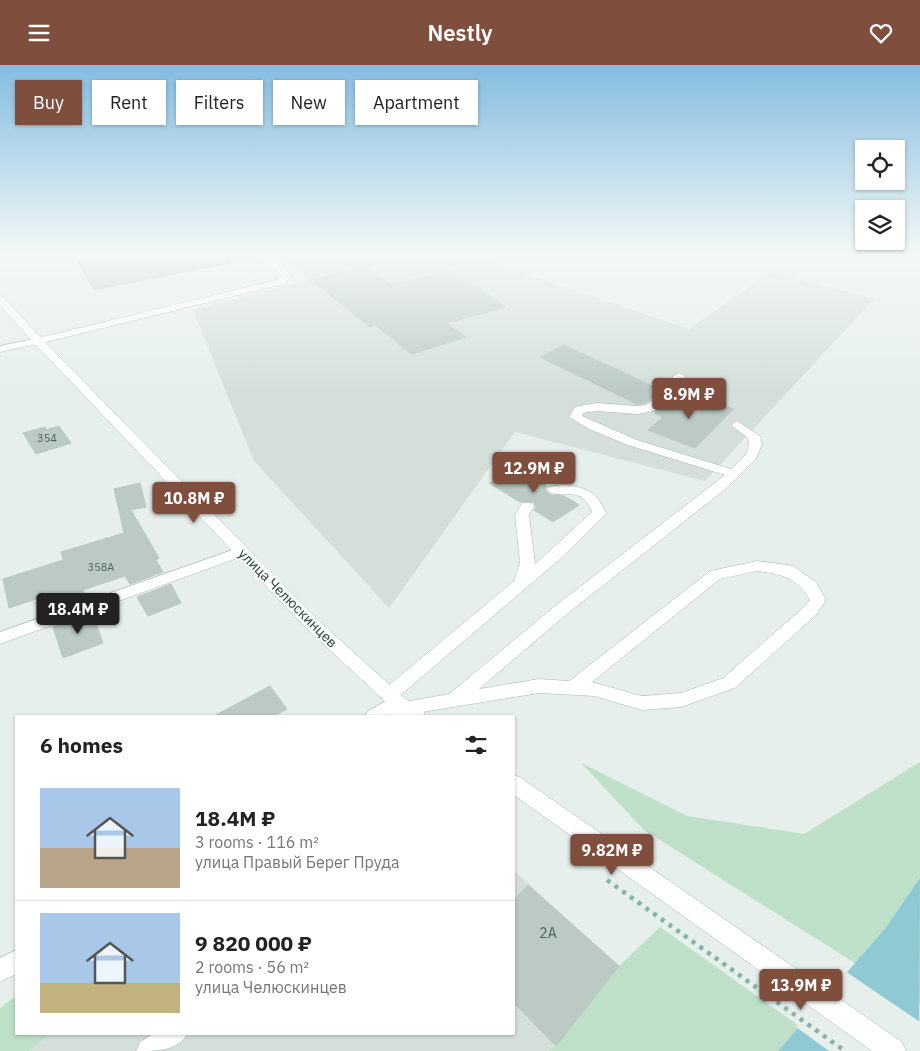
<!DOCTYPE html>
<html lang="en">
<head>
<meta charset="utf-8">
<style>
	body { margin:0; font-family:"IBM Plex Sans",sans-serif; background:#f6f6f6; color:#222; height:100vh; display:flex; flex-direction:column; font-size:19px; white-space:nowrap }
	* { box-sizing:border-box; margin:0 }
	p { font-size:16px; color:#767676 }
	.icon { flex:none; width:28px; height:28px; fill:none; stroke:currentColor; stroke-width:2; stroke-linecap:round; stroke-linejoin:round }
	.map { position:relative; flex:1; overflow:hidden }
	.side { position:absolute; left:15px; top:650px; width:500px; height:320px; display:flex; flex-direction:column; background:#fff; border-radius:0px; box-shadow:0 1px 4px #0004 }
	.side>* { flex:none }
	.guide { position:absolute; left:15px; top:15px; width:500px; height:45px; display:flex; gap:10px }
	.controls { position:absolute; left:855px; top:75px; display:grid; gap:10px }
	.controls a { display:grid; place-items:center; width:50px; height:50px; border-radius:0px; background:#fff; box-shadow:0 1px 4px #0004; font-size:25px }
	.price { position:absolute; translate:-50% -42px; padding:0 11px; border-radius:5px; background:#804e3d; color:#fff; font-size:16px; line-height:32px; filter:drop-shadow(0 1px 2px #0008) }
	.price::after { content:''; position:absolute; left:50%; top:30px; width:15px; height:11px; margin-left:-8px; background:inherit; clip-path:polygon(0 0,100% 0,50% 100%) }
	.price.current { background:#222; color:#fff }
	ul { padding:0; list-style:none }
	li { display:flex; align-items:center; gap:15px; height:125px; padding:0 25px }
	li+li { border-top:1px solid #e0e0e0 }
	li span { display:grid; place-items:center; flex:none; width:140px; height:100px; border-radius:0px; color:#555 }
	li>.icon { margin-inline-start:auto }
	span .icon { width:60px; height:60px; fill:#fffc; stroke-width:1 }
	li b { font-size:21px }
	h2 { display:flex; justify-content:space-between; align-items:center; height:60px; padding:0 25px; font-size:21px }
	.chip { padding:0 18px; border-radius:0px; background:#fff; box-shadow:0 1px 4px #0004; font-size:18px; line-height:45px }
	.chip.current { background:#804e3d; color:#fff }
	header { display:flex; justify-content:space-between; align-items:center; height:65px; padding:0 25px; background:#804e3d; color:#fff; font-size:22px; font-weight:600 }
	.map>svg:first-child { display:block }
	.built { fill:#d4dfda }
	.green { fill:#bfe0c8 }
	.water { fill:#8ec9d4 }
	.pier { fill:#e6efeb }
	.building { fill:#bbcac4; stroke:#b8c9c2 }
	.lines { fill:none; stroke-linecap:round; stroke-linejoin:round }
	.service-casing { stroke:#a8b8b2; stroke-width:1 }
	.minor-casing { stroke:#a8b8b2; stroke-width:1 }
	.secondary-casing { stroke:#a4bbb3; stroke-width:1 }
	.path { stroke:#86b3a5; stroke-width:4.5; stroke-dasharray:4 5.5; stroke-linecap:butt }
	.service { fill:#fff; fill-rule:evenodd }
	.minor { fill:#fff; fill-rule:evenodd }
	.secondary { fill:#fff; fill-rule:evenodd }
	.labels { text-anchor:middle; stroke-width:4; stroke-linejoin:round; paint-order:stroke }
	.number-label { font-size:11px; fill:#4a645c }
	.street-label { font-size:14px; fill:#24423a; stroke:#f7fbf9 }
	.near-number-label { font-size:14px; fill:#4a645c }
</style>
</head>
<body>
<header><svg class="icon" aria-label="menu" viewBox="0 0 24 24"><path d="M4 6h16M4 12h16M4 18h16"/></svg>Nestly<svg class="icon" aria-label="heart" viewBox="0 0 24 24"><path d="M12 20l-8-8c-3-5 5-10 8-4 3-6 11-1 8 4z"/></svg></header>
<div class="map">
<svg width="920" height="986" viewBox="0 0 920 986">
	<rect width="100%" height="100%" fill="#e6efeb"/>
	<!-- built -->
	<g class="built">
		<polygon points="280,188 461,188 689,264 772,207 874,234 705,416 515,367 389,543 254,396 193,245 310,215"/>
		<polygon points="514,806 619,901 556,981 548,986 29,986 50,969 514,969"/>
	</g>
	<!-- green -->
	<g class="green">
		<polygon points="920,697 920,939 644,765 581,698 687,751 804,769"/>
		<polygon points="660,862 834,986 548,986 556,981 619,901"/>
		<polygon points="16,931 16,969 50,969 29,986 0,986 0,943"/>
	</g>
	<!-- water -->
	<polygon class="water" points="920,813 919,986 778,986 885,864"/>
	<!-- pier -->
	<polygon class="pier" points="845,906 920,957 920,986 829,986 796,962"/>
	<!-- building -->
	<g class="building">
		<polygon points="118,188 229,188 230,198 94,225 77,196"/>
		<polygon points="365,202 391,220 451,206 506,242 446,258 466,272 412,289 375,260 370,262 311,215"/>
		<polygon points="564,280 663,326 645,338 637,339 540,292"/>
		<polygon points="676,332 699,339 705,334 733,344 695,383 648,365 663,352 655,348"/>
		<polygon points="59,361 71,378 36,389 23,368 45,362 46,365"/>
		<polygon points="515,403 547,421 545,425 551,430 564,431 579,440 553,457 534,445 536,442 534,437 520,437 489,418"/>
		<polygon points="140,418 146,442 131,445 159,493 156,495 163,507 130,519 125,511 83,525 87,534 48,548 42,532 9,543 3,514 63,495 61,487 124,468 114,424"/>
		<polygon points="171,519 181,538 148,551 137,532"/>
		<polygon points="92,548 103,578 63,593 53,562"/>
		<polygon points="270,621 287,644 274,651 214,651"/>
		<polygon points="528,820 619,901 556,981 514,938 514,835"/>
	</g>
	<g class="lines">
		<defs>
			<g id="service">
				<polygon points="255,188 265,188 293,210 283,219 38,279 33,276 34,274 277,215 282,210"/>
				<path d="M 691,188 L 723,188 C 716,192 698,192 691,188 Z"/>
				<path d="M 679,308 L 685,311 L 680,326 L 654,346 L 638,349 L 596,346 L 583,348 L 582,351 L 637,375 L 731,404 C 741,395 752,387 748,373 L 731,360 L 737,356 L 760,371 L 762,379 L 756,394 L 728,422 L 567,549 L 479,624 L 539,614 L 569,616 L 710,506 L 715,505 L 757,496 L 788,500 L 793,501 L 816,517 L 826,535 L 816,550 L 735,623 L 681,642 L 642,645 L 594,631 L 539,628 L 410,649 L 409,651 L 389,651 L 399,638 L 449,629 L 555,541 L 725,410 L 628,380 L 589,364 L 569,352 L 575,342 L 596,338 L 638,341 L 646,340 L 671,323 L 673,311 ZM 757,506 C 781,509 797,512 810,535 L 804,542 L 723,613 L 681,628 L 642,631 L 592,617 L 720,514 Z"/>
				<path d="M 564,420 C 587,422 597,427 606,448 L 604,451 L 559,495 L 395,635 L 389,637 L 383,635 L 380,630 L 383,625 L 514,516 L 520,497 L 515,450 L 522,438 L 532,438 L 534,441 L 529,450 L 535,499 L 592,447 C 581,417 558,437 547,425 L 549,422 Z"/>
				<path d="M 153,969 L 187,969 C 178,986 156,986 136,986 L 140,977 Z"/>
			</g>
			<g id="minor">
				<polygon points="38,273 42,274 43,276 42,278 0,287 0,281"/>
				<polygon points="241,482 246,484 248,487 246,490 0,579 0,567"/>
				<path d="M 397,630 L 403,632 L 406,637 C 398,653 380,651 365,651 L 368,646 Z"/>
				<polygon points="16,885 16,909 0,917 0,893"/>
			</g>
			<g id="secondary">
				<polygon points="0,231 3,232 42,274 316,553 403,632 423,646 426,651 403,651 391,642 304,561 34,278 0,240"/>
				<polygon points="514,710 521,713 902,977 906,986 872,986 514,730"/>
			</g>
		</defs>
		<!-- service casing -->
		<use href="#service" class="service-casing"/>
		<!-- minor casing -->
		<use href="#minor" class="minor-casing"/>
		<!-- secondary casing -->
		<use href="#secondary" class="secondary-casing"/>
		<!-- path -->
		<polyline class="path" points="607,815 845,986"/>
		<!-- service -->
		<use href="#service" class="service"/>
		<!-- minor -->
		<use href="#minor" class="minor"/>
		<!-- secondary -->
		<use href="#secondary" class="secondary"/>
	</g>
	<!-- sky -->
	<linearGradient id="sky" x2="0" y2="1"><stop stop-color="#84bce0"/><stop offset="0.58" stop-color="#f4f8f6"/><stop offset="1" stop-color="#f4f8f6" stop-opacity="0"/></linearGradient>
	<rect width="920" height="326" fill="url(#sky)"/>
	<g class="labels">
		<!-- number labels -->
		<g class="number-label">
			<text x="47" y="377">354</text>
			<text x="101" y="506">358А</text>
		</g>
		<!-- street labels -->
		<g class="street-label">
			<text transform="translate(288 533) rotate(45)" y="5">улица Челюскинцев</text>
		</g>
		<!-- near-number labels -->
		<g class="near-number-label">
			<text x="548" y="873">2А</text>
		</g>
	</g>
</svg>
<div class="controls">
<a><svg class="icon" aria-label="locate" viewBox="0 0 24 24"><circle cx="12" cy="12" r="6"/><path d="M12 2v4M12 18v4M2 12h4M18 12h4"/></svg></a>
<a><svg class="icon" aria-label="layers" viewBox="0 0 24 24"><path d="M12 4l9 5-9 5-9-5zM3 14l9 5 9-5"/></svg></a>
</div>
<b class="price" style="left:689px;top:355px">8.9M ₽</b>
<b class="price" style="left:534px;top:429px">12.9M ₽</b>
<b class="price" style="left:194px;top:459px">10.8M ₽</b>
<b class="price current" style="left:78px;top:570px">18.4M ₽</b>
<b class="price" style="left:612px;top:811px">9.82M ₽</b>
<b class="price" style="left:801px;top:946px">13.9M ₽</b>
<div class="guide">
<a class="chip current">Buy</a>
<a class="chip">Rent</a>
<a class="chip">Filters</a>
<a class="chip">New</a>
<a class="chip">Apartment</a>
</div>
<section class="side">
<h2>6 homes<svg class="icon" aria-label="filters" viewBox="0 0 24 24"><path d="M4 7h16M4 17h16"/><circle cx="9" cy="7" r="2"/><circle cx="15" cy="17" r="2"/></svg></h2>
<ul>
<li><span style="background:linear-gradient(#a9c7e8 60%,#b9a48a 0)"><svg class="icon" aria-label="home" viewBox="0 0 24 24"><path d="M3 11l9-7 9 7M6 9v11h12V9"/></svg></span><div><b>18.4M ₽</b><p>3 rooms · 116 m²</p><p>улица Правый Берег Пруда</p></div></li>
<li><span style="background:linear-gradient(#a9c7e8 70%,#c2b280 0)"><svg class="icon" aria-label="home" viewBox="0 0 24 24"><path d="M3 11l9-7 9 7M6 9v11h12V9"/></svg></span><div><b>9 820 000 ₽</b><p>2 rooms · 56 m²</p><p>улица Челюскинцев</p></div></li>
</ul>
</section>
</div>
</body>
</html>
